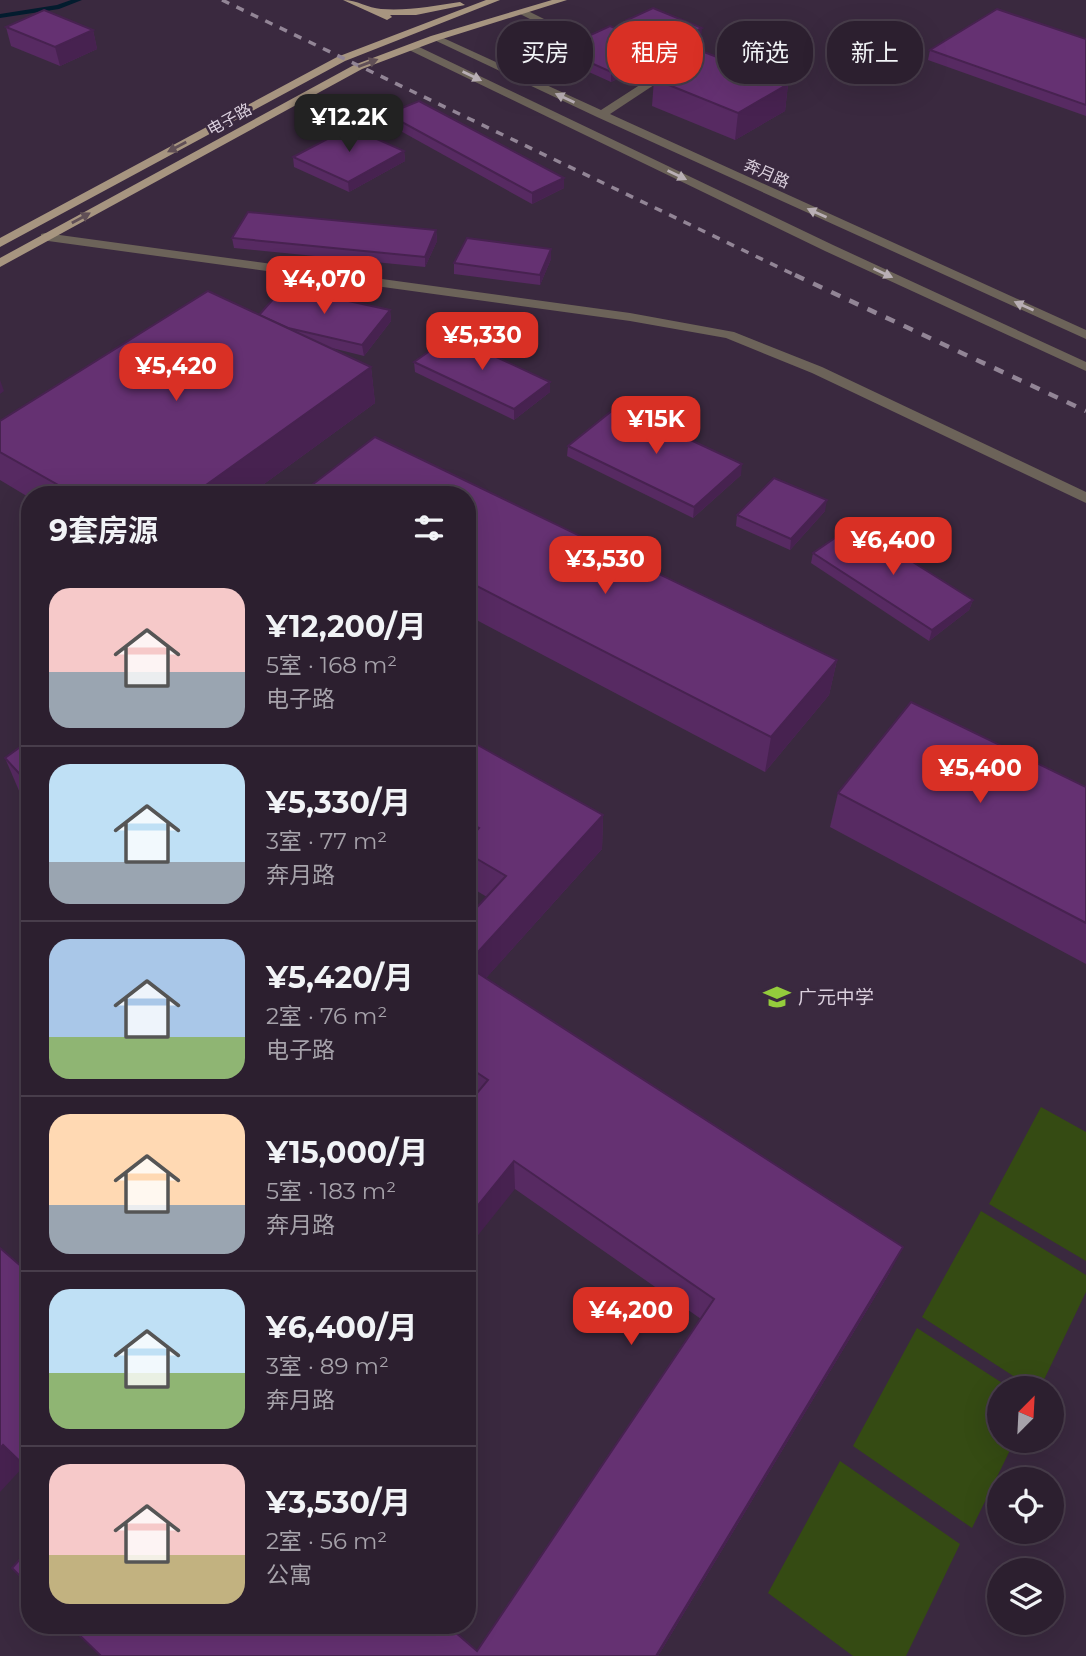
<!DOCTYPE html>
<html lang="zh">
<head>
<meta charset="utf-8">
<style>
	body { margin:0; font-family:Montserrat,"Noto Sans SC",sans-serif; background:#382c3b; color:#f1f3f6; height:100vh; display:flex; flex-direction:column; font-size:26px; white-space:nowrap }
	* { box-sizing:border-box; margin:0 }
	p { font-size:23px; color:#a6a2aa }
	.icon { flex:none; width:38px; height:38px; fill:none; stroke:currentColor; stroke-width:2; stroke-linecap:round; stroke-linejoin:round }
	.map { position:relative; flex:1; overflow:hidden }
	.details { position:absolute; left:21px; top:486px; width:455px; height:1148px; display:flex; flex-direction:column; background:#2c1f2f; border-radius:28px; box-shadow:0 7px 28px #0002,0 0 0 2px #483d4b }
	.details>* { flex:none }
	.top-card { position:absolute; left:497px; top:21px; width:483px; height:63px; display:flex; gap:14px }
	.needle { width:46px; rotate:24deg }
	.fabs { position:absolute; left:987px; top:1376px; display:grid; gap:14px }
	.fabs a { display:grid; place-items:center; width:77px; height:77px; border-radius:50%; background:#2c1f2f; box-shadow:0 7px 28px #0002,0 0 0 2px #483d4b; font-size:35px }
	.price { position:absolute; translate:-50% -60px; padding:0 16px; border-radius:14px; background:#d93025; color:#fff; font-size:23px; line-height:46px; filter:drop-shadow(0 2px 4px #0008) }
	.price::after { content:''; position:absolute; left:50%; top:42px; width:21px; height:16px; margin-left:-10px; background:inherit; clip-path:polygon(0 0,100% 0,50% 100%) }
	.price.selected { background:#222; color:#fff }
	ul { padding:0; list-style:none }
	li { display:flex; align-items:center; gap:21px; height:175px; padding:0 28px }
	li+li { border-top:2px solid #483d4b }
	li span { display:grid; place-items:center; flex:none; width:196px; height:140px; border-radius:21px; color:#555 }
	li>.icon { margin-inline-start:auto }
	span .icon { width:84px; height:84px; fill:#fffc; stroke-width:1 }
	li b { font-size:30px }
	h2 { display:flex; justify-content:space-between; align-items:center; height:84px; padding:0 28px; font-size:30px }
	.chip { padding:0 24px; border-radius:28px; background:#2c1f2f; box-shadow:0 7px 28px #0002,0 0 0 2px #483d4b; font-size:24px; line-height:63px }
	.chip.selected { background:#d93025; color:#fff }
	.map>svg:first-child { display:block }
	.green { fill:#354b13 }
	.lines { fill:none; stroke-linecap:round; stroke-linejoin:round }
	.stream { fill:#031c2e; fill-rule:evenodd }
	.minor { fill:#6c6359; fill-rule:evenodd }
	.major { fill:#a79580; fill-rule:evenodd }
	.rail-far1 { stroke:#928596; stroke-width:3.5; stroke-dasharray:8 8; stroke-linecap:butt }
	.rail { stroke:#928596; stroke-width:4.5; stroke-dasharray:10 10; stroke-linecap:butt }
	.wall { fill:#572a62 }
	.shaded-wall { fill:#472250 }
	.building { fill:#653172; stroke:#472250; stroke-width:2 }
	.oneway { fill:#604f56 }
	.oneway2 { fill:#b9afb5 }
	.labels { text-anchor:middle; stroke-width:5; stroke-linejoin:round; paint-order:stroke }
	.far-street-label { font-size:16px; fill:#dacfdd; stroke:#3a293f }
	.poi-label { font-size:19px; fill:#dacfdd; stroke:#3a293f; text-anchor:start }
</style>
</head>
<body>
<div class="map">
<svg width="1086" height="1656" viewBox="0 0 1086 1656">
	<rect width="100%" height="100%" fill="#3a293f"/>
	<!-- green -->
	<g class="green">
		<polygon points="1041,1107 1086,1132 1086,1261 989,1204"/>
		<polygon points="981,1211 1086,1275 1086,1292 1040,1388 1032,1388 922,1317"/>
		<polygon points="917,1328 1010,1388 999,1388 999,1440 1015,1440 972,1528 853,1446"/>
		<polygon points="840,1461 960,1544 906,1656 853,1656 768,1593"/>
	</g>
	<g class="lines">
		<!-- stream -->
		<polygon class="stream" points="71,0 82,0 59,9 0,18 0,14 57,5"/>
		<!-- minor -->
		<g class="minor">
			<polygon points="520,10 526,10 660,77 660,81 610,114 1086,330 1086,339 597,117 430,38 439,36 601,110 649,79 520,14"/>
			<polygon points="407,45 415,45 833,245 1086,362 1086,371 825,251 407,49"/>
			<polygon points="45,233 630,313 734,332 822,367 1086,492 1086,503 812,373 726,338 630,321 41,240 41,234"/>
		</g>
		<!-- major -->
		<g class="major">
			<path d="M 343,0 C 357,0 368,8 381,9 C 408,11 434,6 460,2 L 465,5 L 416,15 L 390,15 L 392,17 L 387,20 Z"/>
			<polygon points="486,0 500,0 345,61 0,247 0,238 337,57"/>
			<polygon points="552,0 567,0 439,40 362,69 0,267 0,258 354,65 431,36"/>
		</g>
		<!-- rail-far1 -->
		<polyline class="rail-far1" points="222,0 799,277"/>
		<!-- rail -->
		<polyline class="rail" points="795,275 1086,411"/>
	</g>
	<!-- wall -->
	<g class="wall">
		<polygon points="627,20 701,38 675,50 626,29"/>
		<polygon points="6,27 93,30 97,49 60,66 11,46"/>
		<polygon points="1086,39 1086,116 928,60 930,50"/>
		<polygon points="662,47 661,57 611,82 560,59 560,49"/>
		<polygon points="654,79 788,84 785,111 735,140 652,106"/>
		<polygon points="387,114 564,188 532,204 388,124"/>
		<polygon points="404,151 405,161 349,192 294,167 293,157"/>
		<polygon points="436,230 437,241 425,267 234,248 232,238"/>
		<polygon points="551,259 540,285 454,274 454,263"/>
		<polygon points="390,310 391,321 364,356 332,348 371,367 375,403 249,495 30,495 30,498 0,480 0,421 259,315"/>
		<polygon points="414,362 550,392 514,420 415,372"/>
		<polygon points="375,437 837,660 829,695 765,772 467,615 467,495 300,495 300,494"/>
		<polygon points="568,446 741,475 693,518 567,456"/>
		<polygon points="825,511 790,550 736,526 737,515"/>
		<polygon points="813,553 973,600 969,610 929,641 811,563"/>
		<polygon points="467,739 603,815 602,849 486,978 890,1272 658,1656 101,1656 477,1651 701,1319 515,1189 473,1098 467,1094 467,918 487,897 467,885"/>
		<polygon points="30,740 30,803 20,793 5,758"/>
		<polygon points="1086,787 1086,964 830,827 838,793"/>
	</g>
	<!-- shaded-wall -->
	<g class="shaded-wall">
		<polygon points="702,28 701,38 675,50 676,41"/>
		<polygon points="93,30 97,49 60,66 55,47"/>
		<polygon points="662,47 661,57 611,82 611,72"/>
		<polygon points="788,84 785,111 735,140 738,113"/>
		<polygon points="404,151 405,161 349,192 348,182"/>
		<polygon points="564,178 564,188 532,204 532,193"/>
		<polygon points="436,230 437,241 425,267 425,257"/>
		<polygon points="551,249 551,259 540,285 540,275"/>
		<polygon points="390,310 391,321 364,356 362,345"/>
		<polygon points="371,367 375,403 249,495 192,495"/>
		<polygon points="0,380 4,391 0,394"/>
		<polygon points="550,382 550,392 514,420 514,409"/>
		<polygon points="742,464 741,475 693,518 694,507"/>
		<polygon points="827,500 825,511 790,550 791,539"/>
		<polygon points="973,600 969,610 929,641 932,630"/>
		<polygon points="837,660 829,695 765,772 771,737"/>
		<polygon points="603,815 602,849 469,997 467,964"/>
		<polygon points="514,1161 515,1189 467,1249 467,1219"/>
		<polygon points="903,1247 890,1272 658,1656 656,1656"/>
		<polygon points="3,1445 25,1465 0,1492 0,1448"/>
	</g>
	<!-- building -->
	<g class="building">
		<polygon points="653,8 702,28 676,41 627,20"/>
		<polygon points="997,9 1086,39 1086,105 930,50"/>
		<polygon points="44,10 93,30 55,47 6,27"/>
		<polygon points="610,26 662,47 611,72 560,49"/>
		<polygon points="704,52 788,84 738,113 654,79"/>
		<polygon points="419,101 564,178 532,193 387,114"/>
		<polygon points="350,127 404,151 348,182 293,157"/>
		<polygon points="248,212 436,230 425,257 232,238"/>
		<polygon points="467,238 551,249 540,275 454,263"/>
		<polygon points="284,287 390,310 362,345 288,328 259,315"/>
		<polygon points="208,291 371,367 192,495 76,495 0,452 0,421"/>
		<polygon points="451,336 550,382 514,409 414,362"/>
		<polygon points="618,406 742,464 694,507 568,446"/>
		<polygon points="375,437 837,660 771,737 467,581 467,495 302,495 300,494"/>
		<polygon points="774,478 827,500 791,539 737,515"/>
		<polygon points="854,525 973,600 932,630 813,553"/>
		<polygon points="911,702 1086,787 1086,923 838,793"/>
		<polygon points="467,739 603,815 467,964 467,918 506,876 467,853 467,841 479,828 467,821"/>
		<polygon points="30,740 30,794 28,783 5,758"/>
		<polygon points="467,966 903,1247 656,1656 101,1656 70,1626 448,1626 477,1651 714,1299 514,1161 467,1219 467,1105 488,1080 467,1066"/>
		<polygon points="0,1248 30,1274 30,1471 3,1445 0,1448"/>
		<polygon points="30,1548 30,1586 12,1568"/>
	</g>
	<!-- one-way arrows -->
	<defs><path id="oneway-solid" d="M-6-.8H1V-3.2L6.5 0L1 3.2V.8H-6Z" transform="scale(1.75)"/></defs>
	<g class="oneway">
		<use href="#oneway-solid" transform="translate(368 63) rotate(-21)"/>
		<use href="#oneway-solid" transform="translate(177 147) rotate(152)"/>
		<use href="#oneway-solid" transform="translate(81 218) rotate(-29)"/>
	</g>
	<g class="oneway2">
		<use href="#oneway-solid" transform="translate(472 76) rotate(26)"/>
		<use href="#oneway-solid" transform="translate(565 98) rotate(-155)"/>
		<use href="#oneway-solid" transform="translate(677 175) rotate(26)"/>
		<use href="#oneway-solid" transform="translate(817 213) rotate(-156)"/>
		<use href="#oneway-solid" transform="translate(883 273) rotate(25)"/>
		<use href="#oneway-solid" transform="translate(1024 306) rotate(-156)"/>
	</g>
	<!-- icons -->
	<defs>
		<symbol id="school-bare" viewBox="-9 -9 18 18"><path d="M0-5L7-2L0 1L-7-2ZM-4 1L0 2.5L4 1V4Q0 6-4 4Z" fill="#94cc3c" stroke="#3a293f" stroke-width="2.5" paint-order="stroke"/></symbol>
	</defs>
	<g fill-rule="evenodd">
		<use href="#school-bare" x="758" y="978" width="38" height="38"/>
	</g>
	<g class="labels">
		<!-- far-street labels -->
		<g class="far-street-label">
			<text transform="translate(229 119) rotate(-29)" y="6">电子路</text>
			<text transform="translate(767 173) rotate(24)" y="6">奔月路</text>
		</g>
		<!-- poi labels -->
		<g class="poi-label">
			<text x="798" y="1004">广元中学</text>
		</g>
	</g>
</svg>
<div class="fabs">
<a><svg class="needle" viewBox="-14 -14 28 28"><path d="M0-13l5 13h-10z" fill="#e53935"/><path d="M0 13l5-13h-10z" fill="#a6a2aa"/></svg></a>
<a><svg class="icon" aria-label="locate" viewBox="0 0 24 24"><circle cx="12" cy="12" r="6"/><path d="M12 2v4M12 18v4M2 12h4M18 12h4"/></svg></a>
<a><svg class="icon" aria-label="layers" viewBox="0 0 24 24"><path d="M12 4l9 5-9 5-9-5zM3 14l9 5 9-5"/></svg></a>
</div>
<b class="price selected" style="left:349px;top:154px">¥12.2K</b>
<b class="price" style="left:324px;top:316px">¥4,070</b>
<b class="price" style="left:482px;top:372px">¥5,330</b>
<b class="price" style="left:176px;top:403px">¥5,420</b>
<b class="price" style="left:656px;top:456px">¥15K</b>
<b class="price" style="left:893px;top:577px">¥6,400</b>
<b class="price" style="left:605px;top:596px">¥3,530</b>
<b class="price" style="left:980px;top:805px">¥5,400</b>
<b class="price" style="left:631px;top:1347px">¥4,200</b>
<div class="top-card">
<a class="chip">买房</a>
<a class="chip selected">租房</a>
<a class="chip">筛选</a>
<a class="chip">新上</a>
</div>
<section class="details">
<h2>9套房源<svg class="icon" aria-label="filters" viewBox="0 0 24 24"><path d="M4 7h16M4 17h16"/><circle cx="9" cy="7" r="2"/><circle cx="15" cy="17" r="2"/></svg></h2>
<ul>
<li><span style="background:linear-gradient(#f6c9c9 60%,#9aa5b1 0)"><svg class="icon" aria-label="home" viewBox="0 0 24 24"><path d="M3 11l9-7 9 7M6 9v11h12V9"/></svg></span><div><b>¥12,200/月</b><p>5室 · 168 m²</p><p>电子路</p></div></li>
<li><span style="background:linear-gradient(#bfe0f5 70%,#9aa5b1 0)"><svg class="icon" aria-label="home" viewBox="0 0 24 24"><path d="M3 11l9-7 9 7M6 9v11h12V9"/></svg></span><div><b>¥5,330/月</b><p>3室 · 77 m²</p><p>奔月路</p></div></li>
<li><span style="background:linear-gradient(#a9c7e8 70%,#8fb573 0)"><svg class="icon" aria-label="home" viewBox="0 0 24 24"><path d="M3 11l9-7 9 7M6 9v11h12V9"/></svg></span><div><b>¥5,420/月</b><p>2室 · 76 m²</p><p>电子路</p></div></li>
<li><span style="background:linear-gradient(#ffd9b3 65%,#9aa5b1 0)"><svg class="icon" aria-label="home" viewBox="0 0 24 24"><path d="M3 11l9-7 9 7M6 9v11h12V9"/></svg></span><div><b>¥15,000/月</b><p>5室 · 183 m²</p><p>奔月路</p></div></li>
<li><span style="background:linear-gradient(#bfe0f5 60%,#8fb573 0)"><svg class="icon" aria-label="home" viewBox="0 0 24 24"><path d="M3 11l9-7 9 7M6 9v11h12V9"/></svg></span><div><b>¥6,400/月</b><p>3室 · 89 m²</p><p>奔月路</p></div></li>
<li><span style="background:linear-gradient(#f6c9c9 65%,#c2b280 0)"><svg class="icon" aria-label="home" viewBox="0 0 24 24"><path d="M3 11l9-7 9 7M6 9v11h12V9"/></svg></span><div><b>¥3,530/月</b><p>2室 · 56 m²</p><p>公寓</p></div></li>
</ul>
</section>
</div>
</body>
</html>
